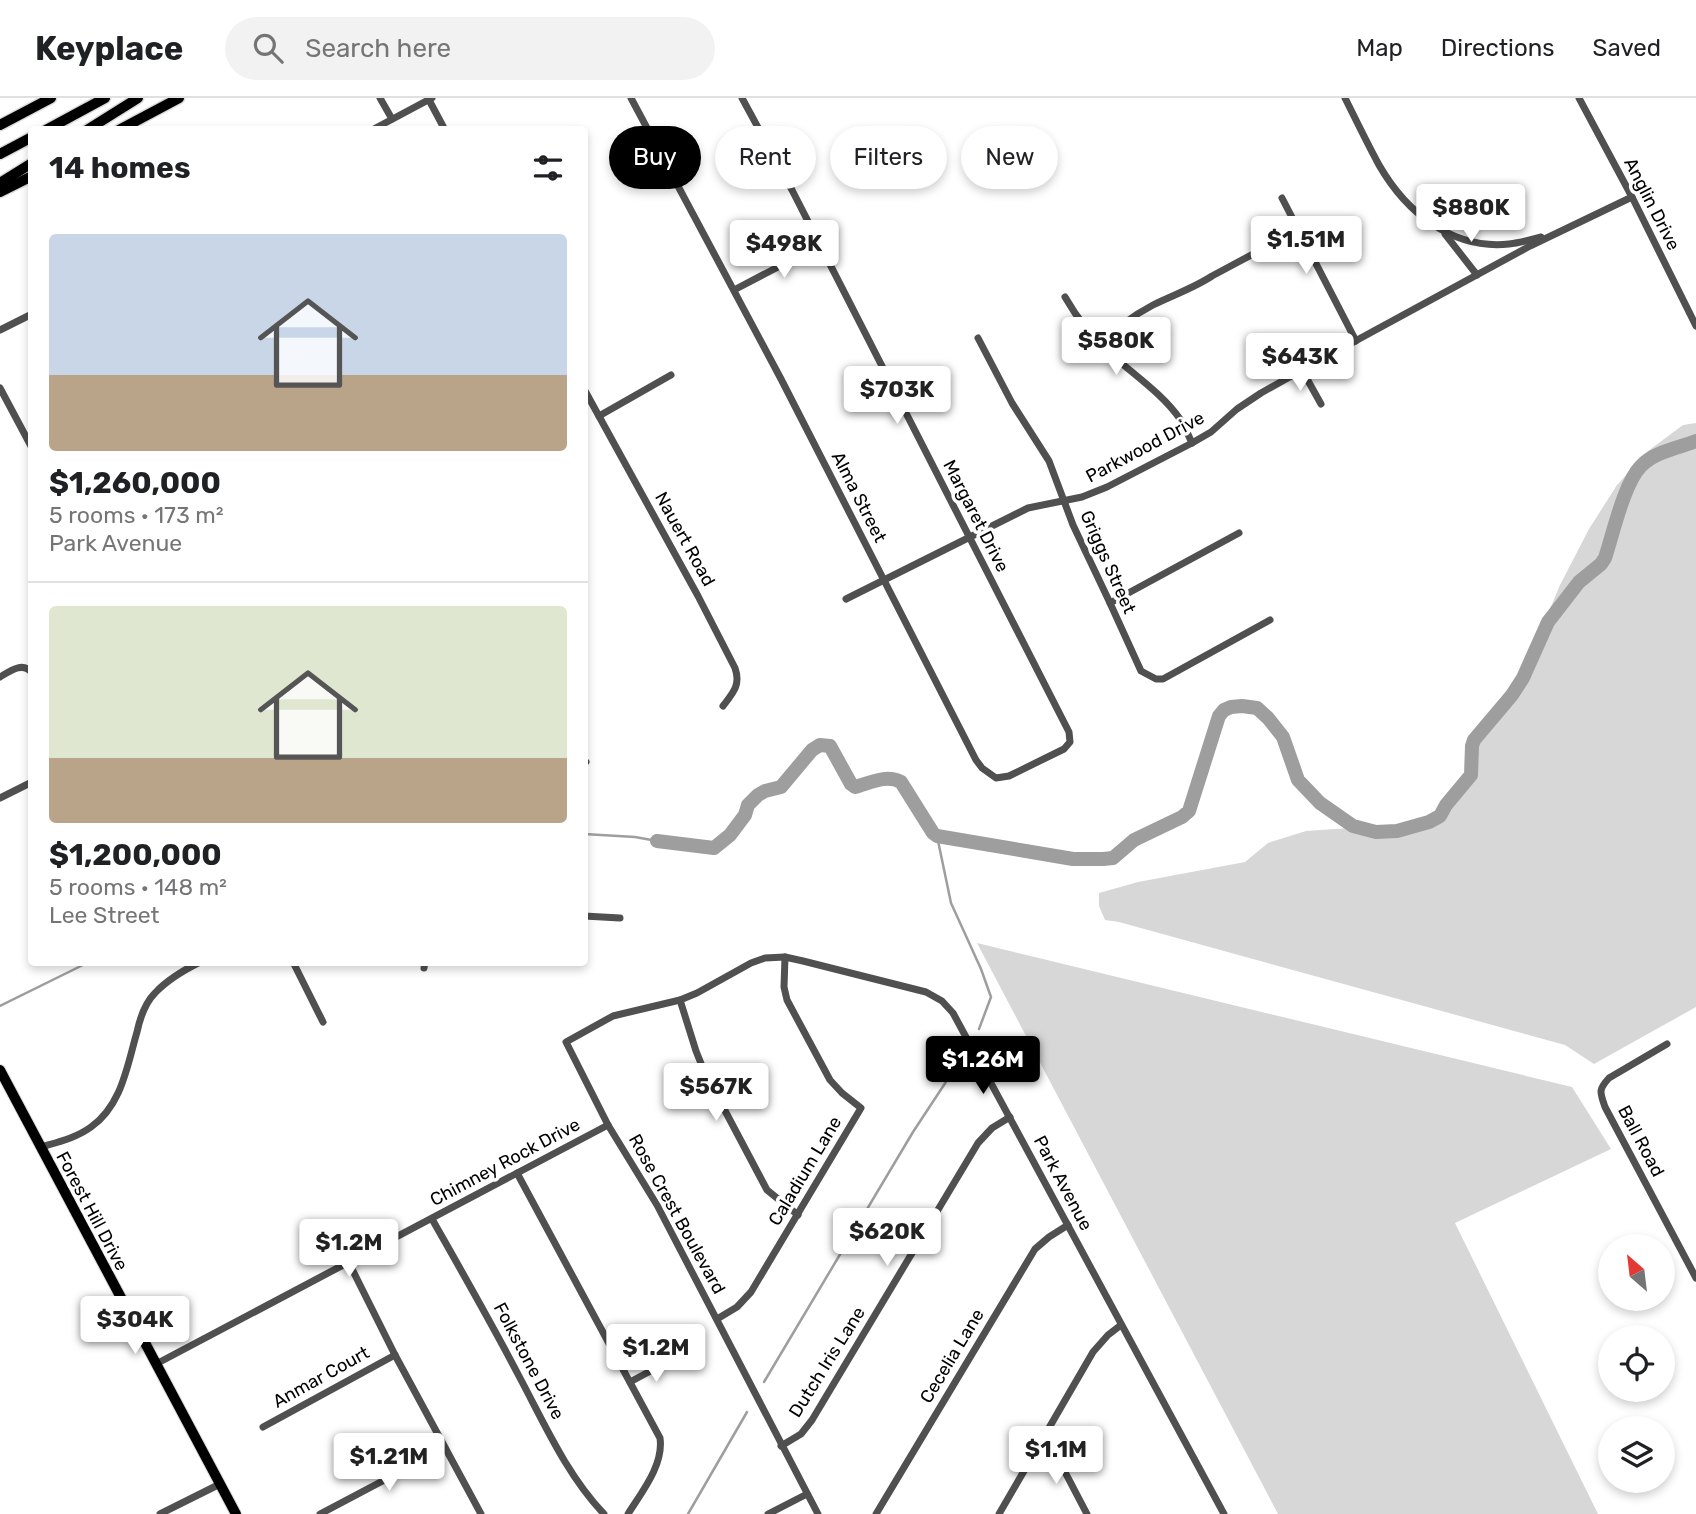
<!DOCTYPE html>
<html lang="en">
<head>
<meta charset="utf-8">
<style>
	body { margin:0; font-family:Rubik,sans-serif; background:#f2f2f2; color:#202124; height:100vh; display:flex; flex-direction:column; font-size:26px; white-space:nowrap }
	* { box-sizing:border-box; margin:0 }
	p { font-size:23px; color:#757577 }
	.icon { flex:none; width:38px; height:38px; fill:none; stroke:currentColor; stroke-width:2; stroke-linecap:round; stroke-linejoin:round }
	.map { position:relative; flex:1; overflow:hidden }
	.side { position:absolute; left:28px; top:28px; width:560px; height:840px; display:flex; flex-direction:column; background:#fff; border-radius:7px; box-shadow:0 4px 10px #0003 }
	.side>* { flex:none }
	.hud { position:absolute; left:609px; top:28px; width:665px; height:63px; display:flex; gap:14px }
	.needle { width:46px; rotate:332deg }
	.controls { position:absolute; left:1598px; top:1136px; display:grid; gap:14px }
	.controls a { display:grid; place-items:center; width:77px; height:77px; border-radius:50%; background:#fff; box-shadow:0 4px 10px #0003; font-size:35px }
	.price { position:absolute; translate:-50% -60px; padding:0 16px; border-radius:7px; background:#fff; color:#222; font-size:23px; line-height:46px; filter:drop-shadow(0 2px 4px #0008) }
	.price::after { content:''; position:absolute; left:50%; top:42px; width:21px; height:16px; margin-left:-10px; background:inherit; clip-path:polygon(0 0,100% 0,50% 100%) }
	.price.active { background:#000; color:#fff }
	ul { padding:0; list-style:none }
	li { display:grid; align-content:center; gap:14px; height:371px; padding:0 21px }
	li+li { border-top:2px solid #e0e0e0 }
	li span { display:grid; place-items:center; height:217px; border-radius:7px; color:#555 }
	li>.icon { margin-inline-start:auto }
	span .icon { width:126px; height:126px; fill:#fffc; stroke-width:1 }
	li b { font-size:30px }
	h2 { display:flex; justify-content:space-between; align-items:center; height:84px; padding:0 21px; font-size:30px }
	.pill { padding:0 24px; border-radius:32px; background:#fff; box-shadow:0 4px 10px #0003; font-size:24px; line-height:63px }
	.pill.active { background:#000; color:#fff }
	header { display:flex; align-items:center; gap:42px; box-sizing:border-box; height:98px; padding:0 35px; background:#fff; border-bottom:2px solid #e0e0e0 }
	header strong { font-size:33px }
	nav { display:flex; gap:38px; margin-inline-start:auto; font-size:24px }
	.search { width:490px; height:63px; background:#f2f2f2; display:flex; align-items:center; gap:18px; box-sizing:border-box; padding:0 24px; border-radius:38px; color:#757577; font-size:26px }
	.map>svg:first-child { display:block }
	.green { fill:#d7d7d7 }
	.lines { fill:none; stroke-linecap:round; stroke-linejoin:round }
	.stream { stroke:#9e9e9e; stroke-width:2.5 }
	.river { stroke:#9e9e9e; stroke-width:14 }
	.major-casing { stroke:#dbdbdb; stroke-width:12 }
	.highway-casing { stroke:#dbdbdb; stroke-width:13 }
	.minor { stroke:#505050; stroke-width:7 }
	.major { stroke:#000; stroke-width:10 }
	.highway { stroke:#000; stroke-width:10 }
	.labels { text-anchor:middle; stroke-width:7; stroke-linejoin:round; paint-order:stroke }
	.street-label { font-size:18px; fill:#000; stroke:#fff }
</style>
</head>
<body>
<header>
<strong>Keyplace</strong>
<div class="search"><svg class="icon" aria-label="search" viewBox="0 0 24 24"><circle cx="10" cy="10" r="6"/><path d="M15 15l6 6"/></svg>Search here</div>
<nav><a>Map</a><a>Directions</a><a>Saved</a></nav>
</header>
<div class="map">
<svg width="1696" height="1416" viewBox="0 0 1696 1416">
	<rect width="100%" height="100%" fill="#fff"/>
	<!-- green -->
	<g class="green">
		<polygon points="1696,325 1696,909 1594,966 1565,947 1119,824 1105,822 1099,808 1099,795 1138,784 1245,764 1268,745 1306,733 1350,730 1380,737 1395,736 1416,729 1458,701 1469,687 1470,670 1469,649 1513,598 1560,487 1589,431 1617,387 1648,353 1683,327"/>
		<polygon points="977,845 1572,989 1611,1051 1455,1125 1598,1416 1278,1416"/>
	</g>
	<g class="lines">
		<!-- stream -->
		<g class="stream">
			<polyline points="584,736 635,739 657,743"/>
			<polyline points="937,738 951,805 981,871 991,899 979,931"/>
			<polyline points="0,908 89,864"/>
			<polyline points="764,1284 913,1034 963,958"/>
			<polyline points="688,1416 747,1314"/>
		</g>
		<!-- river -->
		<path class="river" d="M 657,743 L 714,750 L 730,737 L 745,717 L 748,707 L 758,697 L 765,693 L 781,689 L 812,652 L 820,647 L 830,648 L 851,686 L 855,689 C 870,685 886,676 901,684 L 933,735 L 937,738 L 1073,761 L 1103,761 L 1113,760 L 1134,742 L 1182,719 L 1189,713 L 1219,618 L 1224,612 L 1231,609 L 1242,608 L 1257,610 L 1268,620 L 1283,639 L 1298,682 L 1320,705 L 1353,728 L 1376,734 L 1397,733 L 1429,724 L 1440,718 L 1446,707 L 1471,677 L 1472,648 L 1474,642 L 1512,597 L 1523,580 L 1548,524 L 1579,484 L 1601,466 L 1605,460 C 1613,436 1624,385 1641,368 C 1654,354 1678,350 1696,343"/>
		<defs>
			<polyline id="major" points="0,972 236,1416"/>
			<g id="highway">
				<polyline points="0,27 51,0"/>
				<polyline points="46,32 105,0"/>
				<polyline points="87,32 138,0"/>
				<polyline points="119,32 179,0"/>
				<polyline points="0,56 32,39"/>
				<polyline points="0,85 32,65"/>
				<polyline points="0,94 32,78"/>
			</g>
		</defs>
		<!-- major casing -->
		<use href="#major" class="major-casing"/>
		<!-- highway casing -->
		<use href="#highway" class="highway-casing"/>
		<!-- minor -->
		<g class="minor">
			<polyline points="380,0 392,21"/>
			<polyline points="631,0 781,281 976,662 982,670 996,680 1009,678 1064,651 1070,644 1069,634 792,92 742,0"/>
			<path d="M 1345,0 C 1356,22 1367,45 1379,67 C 1406,114 1452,152 1509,146 C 1520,145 1530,142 1541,139"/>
			<polyline points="1579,0 1632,99 1696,228"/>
			<polyline points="429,2 445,32"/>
			<polyline points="372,32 432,0"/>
			<polyline points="1282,100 1356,243"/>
			<polyline points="1445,136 1477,177"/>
			<polyline points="734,192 820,147"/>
			<path d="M 1065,199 C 1077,220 1091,238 1109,254 C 1132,276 1161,294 1180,321 C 1185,328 1188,337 1192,345"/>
			<polyline points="0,232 32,216"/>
			<polyline points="978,240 1012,305 1049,363 1073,427 1110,505 1141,573 1156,581 1163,581 1270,522"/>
			<path d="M 1101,246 C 1116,230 1134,217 1153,207 C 1173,197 1194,190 1212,178 L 1298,132"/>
			<polyline points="1302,272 1321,306"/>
			<polyline points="0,290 32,350"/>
			<path d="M 584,291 L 698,498 L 735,570 C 741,587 733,595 723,608"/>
			<polyline points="599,318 671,277"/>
			<polyline points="846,501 1028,410 1082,399 1107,389 1192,345 1211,334 1237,311 1261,295 1302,272 1530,148 1632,99"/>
			<polyline points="1110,505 1239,435"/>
			<path d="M 0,579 C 10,573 23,563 32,575"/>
			<polyline points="584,663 586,664"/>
			<polyline points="0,700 32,684"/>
			<polyline points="584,818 620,820"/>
			<polyline points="293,864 323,924"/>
			<polyline points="424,870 425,864"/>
			<polyline points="680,902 696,953 704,973 767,1092 798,1117"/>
			<path d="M 1667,946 L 1609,980 C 1598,992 1600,994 1605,1009 L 1696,1180"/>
			<path d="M 41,1049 C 58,1044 76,1040 91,1029 C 122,1007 127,968 137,934 C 140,920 145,905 155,895 C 167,882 184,872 200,864"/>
			<path d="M 517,1075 L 660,1340 C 664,1367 641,1395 628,1416"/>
			<path d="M 432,1121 C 462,1174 492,1226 520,1280 C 545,1327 567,1377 604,1416"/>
			<polyline points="349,1165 395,1257 481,1416"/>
			<polyline points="717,1221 737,1209 751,1194 861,1010 842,995 830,982 787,902 784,889 785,859"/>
			<polyline points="156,1266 608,1027"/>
			<polyline points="630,1284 669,1263"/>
			<polyline points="263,1329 395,1257"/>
			<polyline points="1039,1344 1047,1348 1054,1353 1087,1416"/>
			<polyline points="781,1348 801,1336 812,1322 978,1045 992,1030 1010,1019"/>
			<polyline points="160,1416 220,1386"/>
			<polyline points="320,1416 445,1350"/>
			<polyline points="768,1416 807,1396"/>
			<polyline points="818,1416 657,1107 608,1027 566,944 613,918 680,902 697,895 751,865 765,860 785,859 803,863 926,894 942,903 953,915 1224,1416"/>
			<polyline points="876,1416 1035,1151 1049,1139 1068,1127"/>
			<polyline points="999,1416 1093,1254 1108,1237 1121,1227"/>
		</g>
		<!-- major -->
		<use href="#major" class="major"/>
		<!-- highway -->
		<use href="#highway" class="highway"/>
	</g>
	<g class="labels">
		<!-- street labels -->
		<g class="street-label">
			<text transform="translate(1652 106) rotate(63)" y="6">Anglin Drive</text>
			<text transform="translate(1145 349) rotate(-28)" y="6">Parkwood Drive</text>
			<text transform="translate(859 399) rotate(63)" y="6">Alma Street</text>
			<text transform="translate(976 418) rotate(63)" y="6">Margaret Drive</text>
			<text transform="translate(685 441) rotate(61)" y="6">Nauert Road</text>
			<text transform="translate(1108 464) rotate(66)" y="6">Griggs Street</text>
			<text transform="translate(1641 1043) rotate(62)" y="6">Ball Road</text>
			<text transform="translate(505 1064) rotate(-28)" y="6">Chimney Rock Drive</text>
			<text transform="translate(805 1073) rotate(-59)" y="6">Caladium Lane</text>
			<text transform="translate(1063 1085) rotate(62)" y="6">Park Avenue</text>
			<text transform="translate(92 1113) rotate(62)" y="6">Forest Hill Drive</text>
			<text transform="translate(677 1116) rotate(61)" y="6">Rose Crest Boulevard</text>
			<text transform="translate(952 1258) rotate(-59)" y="6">Cecelia Lane</text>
			<text transform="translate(529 1263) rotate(62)" y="6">Folkstone Drive</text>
			<text transform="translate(827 1264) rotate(-58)" y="6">Dutch Iris Lane</text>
			<text transform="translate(321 1279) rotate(-29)" y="6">Anmar Court</text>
		</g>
	</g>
</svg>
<div class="controls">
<a><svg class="needle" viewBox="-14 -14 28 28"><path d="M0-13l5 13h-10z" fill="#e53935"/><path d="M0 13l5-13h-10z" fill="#757577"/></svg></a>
<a><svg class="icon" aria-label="locate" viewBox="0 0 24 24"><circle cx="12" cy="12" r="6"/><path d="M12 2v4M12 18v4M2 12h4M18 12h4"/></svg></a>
<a><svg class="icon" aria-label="layers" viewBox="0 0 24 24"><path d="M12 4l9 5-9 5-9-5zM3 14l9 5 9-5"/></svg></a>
</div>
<b class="price" style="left:1471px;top:146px">$880K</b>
<b class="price" style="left:1306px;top:178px">$1.51M</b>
<b class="price" style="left:784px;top:182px">$498K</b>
<b class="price" style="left:1116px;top:279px">$580K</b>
<b class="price" style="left:1300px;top:295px">$643K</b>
<b class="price" style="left:897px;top:328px">$703K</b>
<b class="price active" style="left:983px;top:998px">$1.26M</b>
<b class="price" style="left:716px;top:1025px">$567K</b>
<b class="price" style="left:887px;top:1170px">$620K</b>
<b class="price" style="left:349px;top:1181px">$1.2M</b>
<b class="price" style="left:135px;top:1258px">$304K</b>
<b class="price" style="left:656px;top:1286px">$1.2M</b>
<b class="price" style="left:1056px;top:1388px">$1.1M</b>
<b class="price" style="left:389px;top:1395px">$1.21M</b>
<div class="hud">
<a class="pill active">Buy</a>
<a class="pill">Rent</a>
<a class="pill">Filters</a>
<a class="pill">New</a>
</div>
<section class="side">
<h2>14 homes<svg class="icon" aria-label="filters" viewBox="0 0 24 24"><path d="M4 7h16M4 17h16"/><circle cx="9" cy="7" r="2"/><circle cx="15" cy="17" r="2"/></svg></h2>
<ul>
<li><span style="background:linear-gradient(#c9d6e8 65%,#b9a48a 0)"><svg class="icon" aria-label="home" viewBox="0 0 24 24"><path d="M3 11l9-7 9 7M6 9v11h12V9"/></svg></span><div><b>$1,260,000</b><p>5 rooms · 173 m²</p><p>Park Avenue</p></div></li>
<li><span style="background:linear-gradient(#dfe7d0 70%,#b9a48a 0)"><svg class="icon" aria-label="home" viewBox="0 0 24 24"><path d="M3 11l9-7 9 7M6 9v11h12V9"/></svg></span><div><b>$1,200,000</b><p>5 rooms · 148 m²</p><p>Lee Street</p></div></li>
</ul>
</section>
</div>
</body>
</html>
